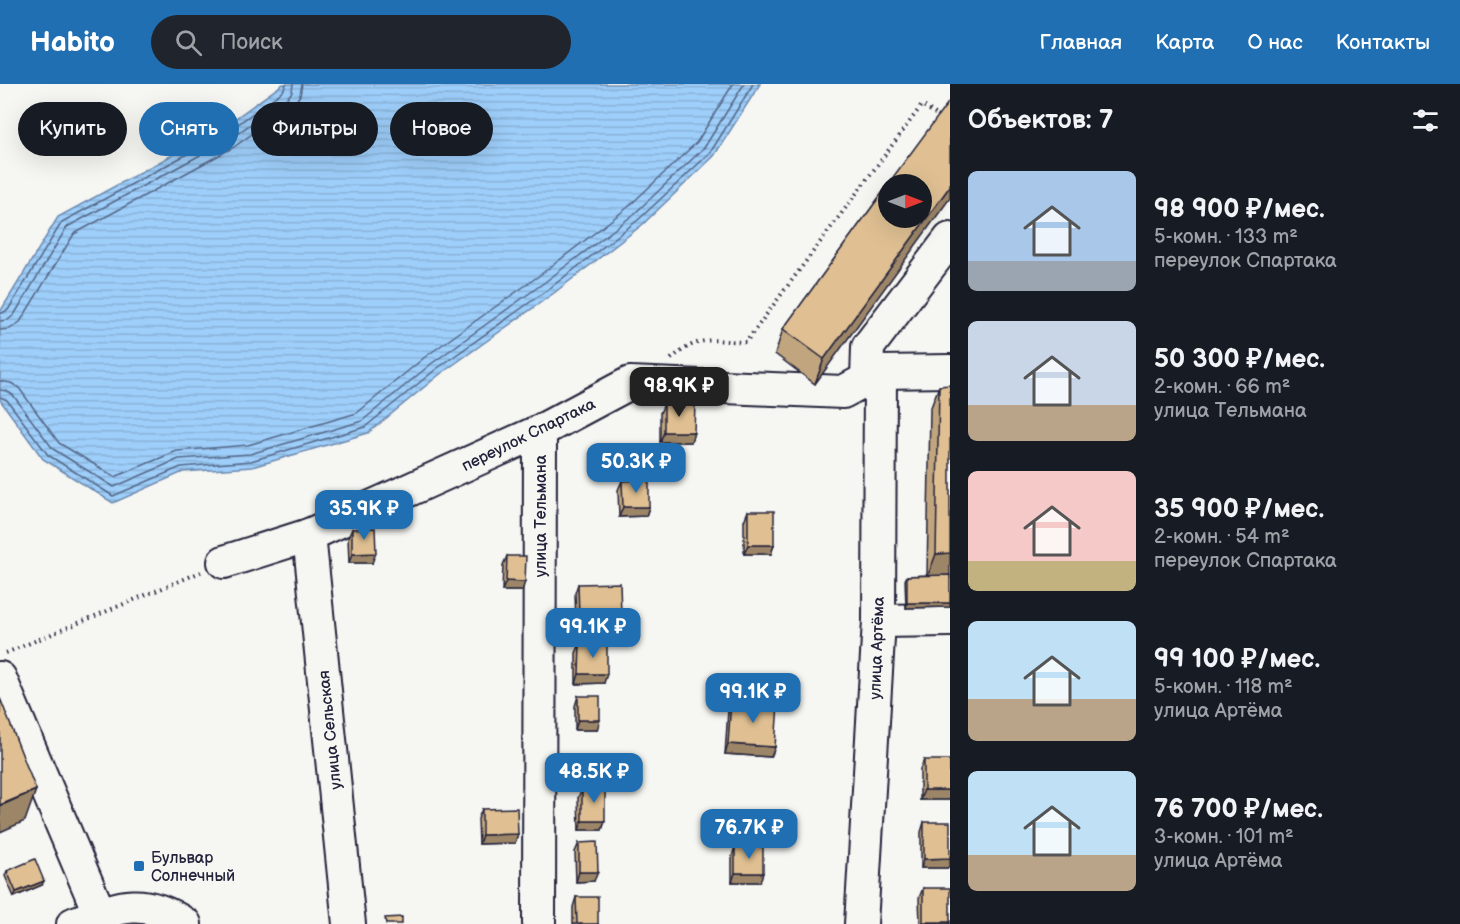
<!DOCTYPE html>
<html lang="ru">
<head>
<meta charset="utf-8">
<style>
	body { margin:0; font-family:"Balsamiq Sans",sans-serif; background:#20242c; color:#f1f3f6; height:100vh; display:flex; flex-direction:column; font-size:22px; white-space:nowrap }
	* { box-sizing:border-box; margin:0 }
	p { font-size:20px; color:#9ea1a6 }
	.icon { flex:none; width:33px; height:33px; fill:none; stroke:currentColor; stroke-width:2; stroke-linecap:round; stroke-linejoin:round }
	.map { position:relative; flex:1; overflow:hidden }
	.side { display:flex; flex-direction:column; background:#171b24; width:510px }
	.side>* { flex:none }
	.top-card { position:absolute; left:18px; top:18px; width:570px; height:54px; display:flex; gap:12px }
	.needle { width:39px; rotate:90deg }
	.controls { position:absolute; left:878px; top:90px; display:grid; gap:12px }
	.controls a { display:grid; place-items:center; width:54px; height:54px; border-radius:50%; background:#171b24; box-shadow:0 6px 24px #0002; font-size:30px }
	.price { position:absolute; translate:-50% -51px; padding:0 14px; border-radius:12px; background:#1f6fb2; color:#fff; font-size:20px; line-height:39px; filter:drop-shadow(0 2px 3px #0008) }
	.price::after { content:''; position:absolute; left:50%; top:36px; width:18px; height:14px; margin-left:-9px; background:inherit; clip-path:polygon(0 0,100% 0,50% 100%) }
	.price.on { background:#222; color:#fff }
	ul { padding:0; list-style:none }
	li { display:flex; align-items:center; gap:18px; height:150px; padding:0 18px }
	li span { display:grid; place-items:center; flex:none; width:168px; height:120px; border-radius:9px; color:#555 }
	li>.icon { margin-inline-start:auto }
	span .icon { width:72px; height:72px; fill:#fffc; stroke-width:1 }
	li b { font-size:26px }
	h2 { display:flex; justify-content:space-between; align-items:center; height:72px; padding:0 18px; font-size:26px }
	.pill { padding:0 21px; border-radius:27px; background:#171b24; box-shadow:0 6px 24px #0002; font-size:21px; line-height:54px }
	.pill.on { background:#1f6fb2; color:#fff }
	header { display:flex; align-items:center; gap:36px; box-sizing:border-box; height:84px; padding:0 30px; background:#1f6fb2; color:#fff }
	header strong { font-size:28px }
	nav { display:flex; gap:33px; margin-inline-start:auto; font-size:21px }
	.search { width:420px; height:54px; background:#20242c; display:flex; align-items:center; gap:15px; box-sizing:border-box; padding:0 21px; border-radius:33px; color:#9ea1a6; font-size:22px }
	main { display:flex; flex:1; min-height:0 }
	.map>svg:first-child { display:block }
	.water { fill:url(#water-rules); stroke:#6c89ae; stroke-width:1.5 }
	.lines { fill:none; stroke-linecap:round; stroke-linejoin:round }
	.shore { stroke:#546787; stroke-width:1.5 }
	.minor-casing { stroke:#22223b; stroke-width:36 }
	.path { stroke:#22223b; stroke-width:4; stroke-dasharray:1.5 4.5; stroke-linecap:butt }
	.minor { stroke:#f6f6f2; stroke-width:32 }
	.wall { fill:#c1a57e; stroke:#22223b; stroke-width:1.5 }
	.shaded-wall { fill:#9d8667; stroke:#22223b; stroke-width:1.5 }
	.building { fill:#e0c093; stroke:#22223b; stroke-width:1.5 }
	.poi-dot { fill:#1f6fb2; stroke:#f6f6f2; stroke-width:2 }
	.labels { text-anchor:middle; stroke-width:4.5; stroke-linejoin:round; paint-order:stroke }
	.street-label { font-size:16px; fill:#22223b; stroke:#f6f6f2 }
	.poi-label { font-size:16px; fill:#22223b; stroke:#f6f6f2; text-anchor:start }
</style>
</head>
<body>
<header>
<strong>Habito</strong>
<div class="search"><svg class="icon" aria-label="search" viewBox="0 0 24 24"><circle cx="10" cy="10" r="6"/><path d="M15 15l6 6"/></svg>Поиск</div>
<nav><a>Главная</a><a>Карта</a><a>О нас</a><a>Контакты</a></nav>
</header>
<main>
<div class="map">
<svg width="950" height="840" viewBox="0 0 950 840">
	<defs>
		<pattern id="water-rules" width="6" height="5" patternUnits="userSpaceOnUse" patternTransform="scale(1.5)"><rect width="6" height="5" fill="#9ecefa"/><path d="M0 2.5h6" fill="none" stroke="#88b1d7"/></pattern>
	</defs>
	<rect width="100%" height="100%" fill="#f6f6f2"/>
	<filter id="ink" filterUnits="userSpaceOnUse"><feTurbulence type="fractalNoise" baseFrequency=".0167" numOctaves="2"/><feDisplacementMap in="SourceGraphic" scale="12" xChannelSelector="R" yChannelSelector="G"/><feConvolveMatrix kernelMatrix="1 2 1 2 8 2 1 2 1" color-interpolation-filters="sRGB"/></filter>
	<g filter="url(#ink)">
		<!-- water -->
		<polygon class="water" points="283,0 760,0 714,72 642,141 554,209 439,291 368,349 252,383 183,388 113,419 43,375 0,316 0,228 58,133 222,44"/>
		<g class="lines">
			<!-- shore -->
			<g class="shore">
				<polyline points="0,230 8,226 62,138 226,49 283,7 286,0"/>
				<polyline points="0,237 8,236 14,231 67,143 230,55 288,13 292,8 293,0"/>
				<polyline points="0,246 10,245 20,238 74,150 234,63 295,19 300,11 302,0"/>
				<polyline points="0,297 11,299 19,304 59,359 115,393 177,367 248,361 357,329 425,273 540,191 627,124 697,58 733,0"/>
				<polyline points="0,306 7,307 13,311 53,365 114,403 179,375 250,370 362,337 431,280 545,198 633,131 704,64 744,0"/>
				<polyline points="0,313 7,316 48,371 113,412 181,383 251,377 365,343 435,286 550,204 638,136 710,69 753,0"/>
			</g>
			<defs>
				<g id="minor">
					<polyline points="867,295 868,263 950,155"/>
					<polyline points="309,451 349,840"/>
					<polyline points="224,478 309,451 540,347 630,299 843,308 880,288 950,287"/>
					<polyline points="879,537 950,536"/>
					<polyline points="0,594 104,840"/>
					<path d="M 73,840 C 118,823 141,811 185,840"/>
					<polyline points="539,840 540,347"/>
					<polyline points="861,840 879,537 880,288"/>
				</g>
			</defs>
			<!-- minor casing -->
			<use href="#minor" class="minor-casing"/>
			<!-- path -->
			<g class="path">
				<path d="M 671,275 C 701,250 710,257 746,258 L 922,21 L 950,40"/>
				<polyline points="6,569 201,488"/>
			</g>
			<!-- minor -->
			<use href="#minor" class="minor"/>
		</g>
		<!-- wall -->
		<g class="wall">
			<polygon points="888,101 815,300 775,270 783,245"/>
			<polygon points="939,302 950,523 906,524 905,496 907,492 927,491 930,326"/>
			<polygon points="664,320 694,348 691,358 660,358 660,329"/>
			<polygon points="622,397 649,423 646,432 619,433 618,406"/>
			<polygon points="748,427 774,461 771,470 744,470 744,437"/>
			<polygon points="352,445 372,479 349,479 348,454"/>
			<polygon points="507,472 522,507 502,507 503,481"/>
			<polygon points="578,500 621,531 617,540 576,541 575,509"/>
			<polygon points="580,560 604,599 576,600 576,569"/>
			<polygon points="578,612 597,646 575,646 575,622"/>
			<polygon points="731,617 775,663 771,673 725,670 728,626"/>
			<polygon points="924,676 950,716 920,716 920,685"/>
			<polygon points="582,704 605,737 602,746 579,746 578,714"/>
			<polygon points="482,725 518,750 515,759 479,760 478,735"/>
			<polygon points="924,738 948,784 921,784 921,748"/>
			<polygon points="579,759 594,797 576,798 575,768"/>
			<polygon points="735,763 760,798 732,798 732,772"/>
			<polygon points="7,787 42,801 14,813 5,792"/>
			<polygon points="923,804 950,840 920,840 919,814"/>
			<polygon points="576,813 598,840 573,840 573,823"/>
		</g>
		<!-- shaded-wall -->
		<g class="shaded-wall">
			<polygon points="950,102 950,114 815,300 824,275"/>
			<polygon points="664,348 694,348 691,358 660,358"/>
			<polygon points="623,423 649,423 646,432 619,433"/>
			<polygon points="748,461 774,461 771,470 744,470"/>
			<polygon points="376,469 372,479 349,479 352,470"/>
			<polygon points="950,469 950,494 927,494 936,470"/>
			<polygon points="506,497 525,498 522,507 502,507"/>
			<polygon points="907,519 950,519 950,523 906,524"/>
			<polygon points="621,531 617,540 576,541 579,532"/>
			<polygon points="579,590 607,590 604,599 576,600"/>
			<polygon points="578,636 600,636 597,646 575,646"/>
			<polygon points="728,660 775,663 771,673 725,670"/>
			<polygon points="36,706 25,737 0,748 0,722"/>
			<polygon points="924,706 950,706 950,716 920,716"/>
			<polygon points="582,737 605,737 602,746 579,746"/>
			<polygon points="518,750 515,759 479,760 482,751"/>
			<polygon points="950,774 950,779 948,784 921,784 924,775"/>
			<polygon points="579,788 598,788 594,797 576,798"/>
			<polygon points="735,789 763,789 760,798 732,798"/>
			<polygon points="44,797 42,801 14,813 16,808"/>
			<polygon points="923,838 950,838 950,840 922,840"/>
		</g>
		<!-- building -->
		<g class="building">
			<polygon points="950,16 950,102 824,275 783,245 888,101 888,134 921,134 921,100 888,100"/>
			<polygon points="950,301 950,469 936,470 939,302"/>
			<polygon points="664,320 695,320 694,348 664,348"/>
			<polygon points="649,396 649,423 623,423 622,397"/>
			<rect x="748" y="427" width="26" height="34"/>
			<polygon points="375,444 376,469 352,470 352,445"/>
			<polygon points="507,472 526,472 525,498 506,497"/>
			<polygon points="950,491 950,519 907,519 907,492"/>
			<polygon points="620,499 621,531 579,532 578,500"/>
			<polygon points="607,559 607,590 579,590 580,560"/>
			<rect x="578" y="612" width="22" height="24"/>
			<polygon points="0,614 36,706 0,721"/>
			<polygon points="731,617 778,620 775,663 728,660"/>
			<rect x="924" y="676" width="26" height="30"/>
			<rect x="582" y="704" width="23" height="33"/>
			<polygon points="517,724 518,750 482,751 482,725"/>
			<polygon points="924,738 950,738 950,774 924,775"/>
			<polygon points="597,758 598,788 579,788 579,759"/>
			<rect x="735" y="763" width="28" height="26"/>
			<polygon points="35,775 44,797 16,808 7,787"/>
			<rect x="923" y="804" width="27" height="34"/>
			<polygon points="576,813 598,813 598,840 577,840"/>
			<polygon points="402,833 402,840 386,840 385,834"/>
		</g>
	</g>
	<!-- markers -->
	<rect class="poi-dot" x="133" y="776" width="12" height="12" rx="3"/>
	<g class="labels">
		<!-- street labels -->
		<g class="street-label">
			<text transform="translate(528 350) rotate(-26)" y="6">переулок Спартака</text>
			<text transform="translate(540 432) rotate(-90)" y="6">улица Тельмана</text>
			<text transform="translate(876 564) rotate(-88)" y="6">улица Артёма</text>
			<text transform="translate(329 646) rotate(-96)" y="6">улица Сельская</text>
		</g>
		<!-- poi labels -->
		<g class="poi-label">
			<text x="151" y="779">Бульвар<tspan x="151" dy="18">Солнечный</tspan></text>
		</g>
	</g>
</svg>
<div class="controls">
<a><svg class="needle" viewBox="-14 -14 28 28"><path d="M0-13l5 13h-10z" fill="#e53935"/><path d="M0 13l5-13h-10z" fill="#9ea1a6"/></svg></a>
</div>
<b class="price on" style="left:679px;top:334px">98.9K ₽</b>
<b class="price" style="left:636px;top:410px">50.3K ₽</b>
<b class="price" style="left:364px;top:457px">35.9K ₽</b>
<b class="price" style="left:593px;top:575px">99.1K ₽</b>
<b class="price" style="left:753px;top:640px">99.1K ₽</b>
<b class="price" style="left:594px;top:720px">48.5K ₽</b>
<b class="price" style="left:749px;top:776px">76.7K ₽</b>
<div class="top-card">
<a class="pill">Купить</a>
<a class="pill on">Снять</a>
<a class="pill">Фильтры</a>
<a class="pill">Новое</a>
</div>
</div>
<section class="side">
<h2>Объектов: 7<svg class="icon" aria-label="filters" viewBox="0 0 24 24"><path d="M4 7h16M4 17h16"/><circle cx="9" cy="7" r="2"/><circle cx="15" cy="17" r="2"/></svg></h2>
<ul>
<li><span style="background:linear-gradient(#a9c7e8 75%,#9aa5b1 0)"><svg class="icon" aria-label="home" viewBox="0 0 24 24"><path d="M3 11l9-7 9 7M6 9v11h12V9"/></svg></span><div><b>98 900 ₽/мес.</b><p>5-комн. · 133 m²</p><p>переулок Спартака</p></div></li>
<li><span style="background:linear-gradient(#c9d6e8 70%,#b9a48a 0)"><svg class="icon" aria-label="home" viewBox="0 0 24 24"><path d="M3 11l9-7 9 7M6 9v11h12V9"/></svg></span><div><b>50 300 ₽/мес.</b><p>2-комн. · 66 m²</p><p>улица Тельмана</p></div></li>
<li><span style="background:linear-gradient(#f6c9c9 75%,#c2b280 0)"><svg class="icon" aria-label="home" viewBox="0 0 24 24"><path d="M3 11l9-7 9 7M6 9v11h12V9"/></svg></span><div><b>35 900 ₽/мес.</b><p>2-комн. · 54 m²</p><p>переулок Спартака</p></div></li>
<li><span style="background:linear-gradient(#bfe0f5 65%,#b9a48a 0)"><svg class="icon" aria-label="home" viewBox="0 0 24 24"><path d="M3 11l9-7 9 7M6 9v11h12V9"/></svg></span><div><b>99 100 ₽/мес.</b><p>5-комн. · 118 m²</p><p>улица Артёма</p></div></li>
<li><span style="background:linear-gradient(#bfe0f5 70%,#b9a48a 0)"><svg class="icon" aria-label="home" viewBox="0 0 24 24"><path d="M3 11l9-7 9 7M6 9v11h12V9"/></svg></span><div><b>76 700 ₽/мес.</b><p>3-комн. · 101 m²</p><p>улица Артёма</p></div></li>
</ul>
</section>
</main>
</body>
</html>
